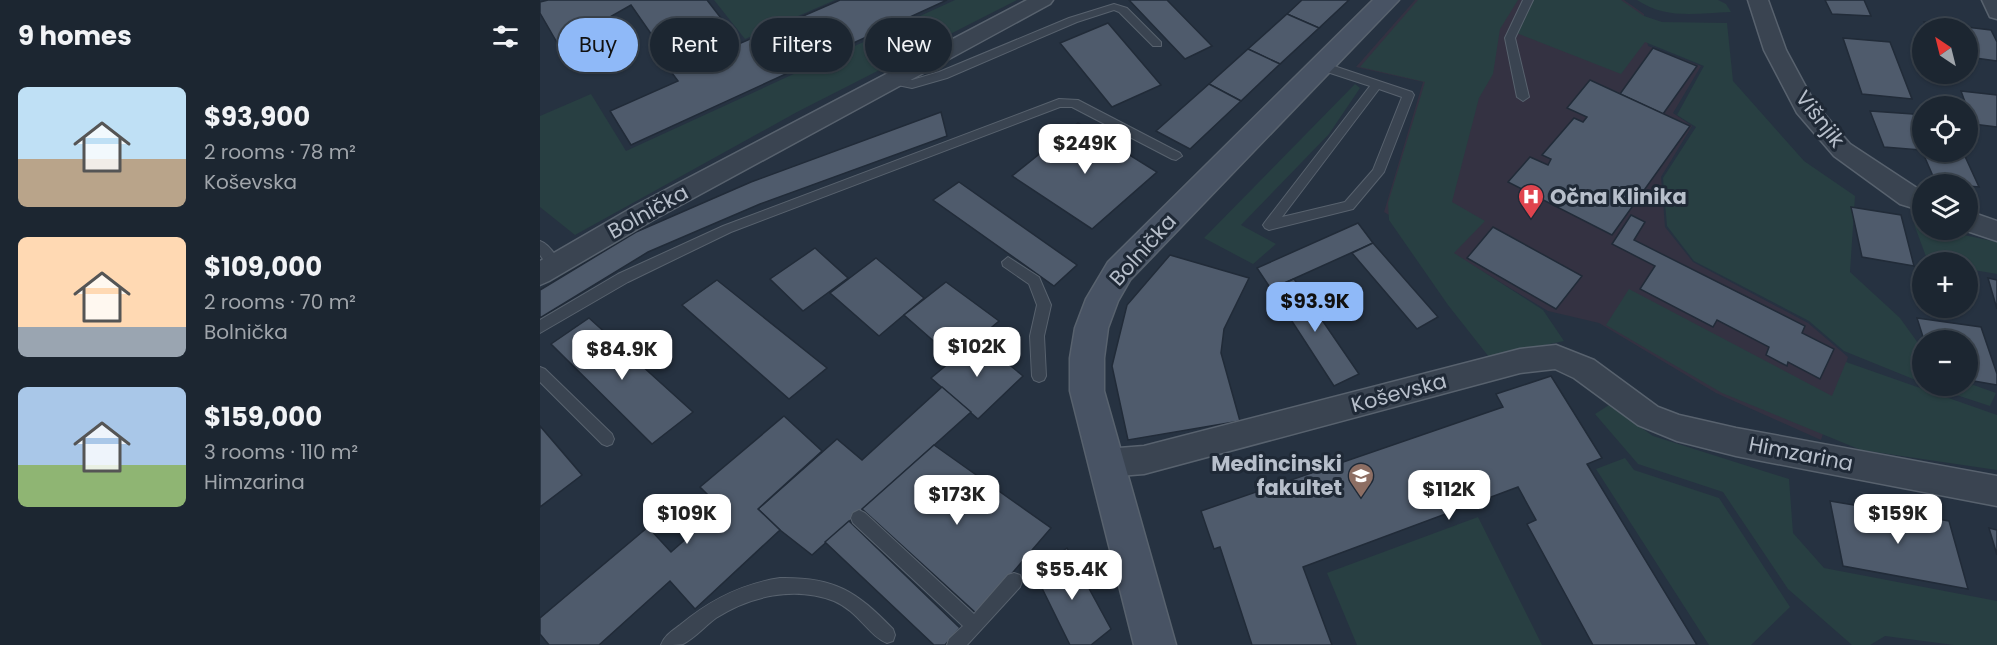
<!DOCTYPE html>
<html lang="en">
<head>
<meta charset="utf-8">
<style>
	body { margin:0; font-family:Poppins,sans-serif; background:#252e39; color:#f1f3f6; height:100vh; display:flex; flex-direction:column; font-size:22px; white-space:nowrap }
	* { box-sizing:border-box; margin:0 }
	p { font-size:20px; color:#a0a5ab }
	.icon { flex:none; width:33px; height:33px; fill:none; stroke:currentColor; stroke-width:2; stroke-linecap:round; stroke-linejoin:round }
	.map { position:relative; flex:1; overflow:hidden }
	.sheet { display:flex; flex-direction:column; background:#1c2631; width:540px }
	.sheet>* { flex:none }
	.hud { position:absolute; left:18px; top:18px; width:570px; height:54px; display:flex; gap:12px }
	.needle { width:39px; rotate:325deg }
	.fabs { position:absolute; left:1372px; top:18px; display:grid; gap:12px }
	.fabs a { display:grid; place-items:center; width:66px; height:66px; border-radius:50%; background:#1c2631; box-shadow:0 2px 4px #0004,0 0 0 2px #3a434d; font-size:30px }
	.price { position:absolute; translate:-50% -51px; padding:0 14px; border-radius:12px; background:#fff; color:#222; font-size:20px; line-height:39px; filter:drop-shadow(0 2px 3px #0008) }
	.price::after { content:''; position:absolute; left:50%; top:36px; width:18px; height:14px; margin-left:-9px; background:inherit; clip-path:polygon(0 0,100% 0,50% 100%) }
	.price.selected { background:#8fb9f8; color:#111 }
	ul { padding:0; list-style:none }
	li { display:flex; align-items:center; gap:18px; height:150px; padding:0 18px }
	li span { display:grid; place-items:center; flex:none; width:168px; height:120px; border-radius:9px; color:#555 }
	li>.icon { margin-inline-start:auto }
	span .icon { width:72px; height:72px; fill:#fffc; stroke-width:1 }
	li b { font-size:26px }
	h2 { display:flex; justify-content:space-between; align-items:center; height:72px; padding:0 18px; font-size:26px }
	.pill { padding:0 21px; border-radius:27px; background:#1c2631; box-shadow:0 2px 4px #0004,0 0 0 2px #3a434d; font-size:21px; line-height:54px }
	.pill.selected { background:#8fb9f8; color:#111 }
	main { display:flex; flex:1; min-height:0 }
	.map>svg:first-child { display:block }
	.medical { fill:#343242 }
	.green { fill:#283f42 }
	.building { fill:#4f5b6c; stroke:#212b38; stroke-width:1.5 }
	.lines { fill:none; stroke-linecap:round; stroke-linejoin:round }
	.lane-casing { stroke:#58626e; stroke-width:2 }
	.street-casing { stroke:#58626e; stroke-width:3 }
	.secondary-casing { stroke:#58626e; stroke-width:3 }
	.lane { fill:#3a4451; fill-rule:evenodd }
	.street { fill:#3a4451; fill-rule:evenodd }
	.secondary { fill:#485364; fill-rule:evenodd }
	.labels { text-anchor:middle; stroke-width:6; stroke-linejoin:round; paint-order:stroke }
	.street-label { font-size:21px; fill:#b7bfcb; stroke:#1f2936 }
	.poi-label { font-size:21px; font-weight:bold; fill:#b7bfcb; stroke:#1f2936; text-anchor:start }
</style>
</head>
<body>
<main>
<section class="sheet">
<h2>9 homes<svg class="icon" aria-label="filters" viewBox="0 0 24 24"><path d="M4 7h16M4 17h16"/><circle cx="9" cy="7" r="2"/><circle cx="15" cy="17" r="2"/></svg></h2>
<ul>
<li><span style="background:linear-gradient(#bfe0f5 60%,#b9a48a 0)"><svg class="icon" aria-label="home" viewBox="0 0 24 24"><path d="M3 11l9-7 9 7M6 9v11h12V9"/></svg></span><div><b>$93,900</b><p>2 rooms · 78 m²</p><p>Koševska</p></div></li>
<li><span style="background:linear-gradient(#ffd9b3 75%,#9aa5b1 0)"><svg class="icon" aria-label="home" viewBox="0 0 24 24"><path d="M3 11l9-7 9 7M6 9v11h12V9"/></svg></span><div><b>$109,000</b><p>2 rooms · 70 m²</p><p>Bolnička</p></div></li>
<li><span style="background:linear-gradient(#a9c7e8 65%,#8fb573 0)"><svg class="icon" aria-label="home" viewBox="0 0 24 24"><path d="M3 11l9-7 9 7M6 9v11h12V9"/></svg></span><div><b>$159,000</b><p>3 rooms · 110 m²</p><p>Himzarina</p></div></li>
</ul>
</section>
<div class="map">
<svg width="1457" height="645" viewBox="0 0 1457 645">
	<rect width="100%" height="100%" fill="#263241"/>
	<!-- medical -->
	<polygon class="medical" points="875,0 1084,0 1104,14 1108,46 1161,66 1133,113 1152,126 1121,177 1125,227 1153,262 1268,323 1308,357 1281,440 1176,393 1059,323 1008,311 844,212 883,82 816,67"/>
	<!-- green -->
	<g class="green">
		<polygon points="174,0 295,0 205,39"/>
		<polygon points="415,0 477,0 257,112 35,235 0,207 0,116 51,94 86,151"/>
		<polygon points="878,0 978,0 960,29 953,74 939,98 912,202 945,221 914,253 1003,310 1024,341 949,357 908,305 849,220 848,203 885,82 820,67"/>
		<polygon points="993,0 1081,0 1104,16 1122,22 1187,23 1193,81 1264,161 1315,196 1310,272 1360,318 1383,350 1383,383 1304,351 1269,321 1154,261 1127,226 1123,178 1156,127 1137,115 1164,66 1105,42 1081,74 974,32"/>
		<path d="M 1097,0 L 1178,0 L 1186,4 L 1191,12 C 1157,13 1127,20 1097,0 Z"/>
		<polygon points="815,84 820,88 789,134 701,225 736,244 713,264 664,238"/>
		<polygon points="1374,224 1383,226 1383,230 1400,230 1457,242 1457,274 1428,269 1428,262 1388,262"/>
		<polygon points="1089,289 1292,396 1306,362 1457,415 1457,470 1321,450 1182,393 1066,325"/>
		<polygon points="1428,383 1456,393 1450,406 1389,386 1428,386"/>
		<polygon points="1069,405 1113,436 1249,479 1253,533 1284,568 1457,601 1457,645 1414,645 1345,636 1330,645 1312,645 1248,589 1183,492 1098,464 1055,414"/>
		<polygon points="1085,458 1094,470 1179,498 1250,607 1211,645 1169,645 1056,469"/>
		<polygon points="938,517 1002,645 817,645 787,573"/>
	</g>
	<!-- building -->
	<g class="building">
		<polygon points="8,0 167,0 201,44 137,71 91,5 19,46 0,13 0,2"/>
		<polygon points="300,0 407,0 91,145 70,111 138,81 132,73"/>
		<polygon points="589,0 627,0 672,46 645,59"/>
		<polygon points="762,0 809,0 779,28 747,14"/>
		<polygon points="1285,0 1324,0 1331,16 1292,14"/>
		<polygon points="747,14 779,28 740,64 708,49"/>
		<polygon points="1384,22 1451,30 1457,42 1457,61 1428,57 1428,28 1387,28"/>
		<polygon points="568,23 621,85 572,107 520,43"/>
		<polygon points="1303,38 1350,42 1372,99 1322,94"/>
		<polygon points="1113,48 1157,66 1123,114 1080,94"/>
		<polygon points="708,49 740,64 701,101 669,84"/>
		<polygon points="1050,80 1150,126 1072,235 968,182 990,157 1008,165 1011,159 1002,155 1034,118 1043,122 1047,117 1027,108"/>
		<polygon points="669,84 701,101 650,149 616,131"/>
		<polygon points="1421,91 1457,95 1457,127 1433,124"/>
		<polygon points="1330,111 1373,114 1383,137 1383,142 1378,142 1381,150 1344,147"/>
		<polygon points="401,112 407,136 220,204 108,252 0,318 0,290 96,232 211,182"/>
		<polygon points="538,123 617,172 552,229 472,176"/>
		<polygon points="1379,144 1383,144 1383,152 1423,152 1439,187 1396,183"/>
		<polygon points="419,182 537,265 514,286 393,200"/>
		<polygon points="1311,207 1361,215 1374,266 1322,257"/>
		<polygon points="1091,215 1105,222 1094,240 1265,326 1262,333 1294,349 1280,379 1248,362 1247,366 1226,355 1229,347 1177,320 1173,327 1100,289 1115,266 1072,244"/>
		<polygon points="818,223 833,243 731,289 717,268"/>
		<polygon points="953,227 1042,276 1016,309 927,258"/>
		<polygon points="833,243 898,317 877,329 812,253"/>
		<polygon points="275,248 308,278 263,311 230,279"/>
		<polygon points="630,255 709,278 684,329 681,353 700,421 588,440 572,366 587,305"/>
		<polygon points="336,258 384,298 339,336 290,293"/>
		<polygon points="1448,278 1457,280 1457,309"/>
		<polygon points="754,279 819,374 794,386 731,289"/>
		<polygon points="177,280 287,368 249,399 142,305"/>
		<polygon points="406,282 459,321 414,359 364,315"/>
		<polygon points="49,318 153,412 112,444 11,344"/>
		<polygon points="1377,318 1441,327 1457,374 1457,385 1428,380 1428,340 1384,340"/>
		<polygon points="438,339 483,376 438,419 391,378"/>
		<polygon points="1011,376 1062,458 1047,464 1157,645 1053,645 987,524 996,520 978,487 763,567 792,645 712,645 680,547 674,549 661,511 963,407 956,394"/>
		<polygon points="402,387 431,412 272,555 240,530 218,509 297,439 322,460"/>
		<polygon points="244,416 282,451 218,509 240,530 155,609 130,581 59,645 9,645 0,634 0,618 108,527 131,552 181,508 160,487"/>
		<polygon points="0,426 42,475 0,507"/>
		<polygon points="394,445 511,528 437,614 322,509"/>
		<polygon points="1290,501 1409,521 1428,589 1303,566"/>
		<polygon points="309,521 420,628 405,645 394,645 285,542"/>
		<polygon points="1449,528 1457,530 1457,555"/>
		<polygon points="527,548 571,629 551,645 530,645 494,572"/>
	</g>
	<g class="lines">
		<defs>
			<g id="lane">
				<polygon points="983,0 993,0 975,38 989,97 983,101 977,97 965,38"/>
				<polygon points="574,4 587,8 621,42 621,46 613,46 579,12 574,10 537,22 407,78 372,88 348,83 347,80 352,76 372,80 399,72 529,18"/>
				<path d="M 782,62 L 872,92 L 874,95 L 844,172 L 813,209 L 729,230 L 725,228 L 723,225 L 725,222 L 830,86 L 778,69 L 778,63 ZM 839,89 L 862,97 L 833,170 L 805,202 L 742,217 Z"/>
				<polygon points="519,99 538,100 640,153 642,156 636,160 632,159 532,107 520,107 191,232 88,282 0,333 0,320 78,274 183,226"/>
				<path d="M 0,241 C 9,244 17,257 21,265 L 20,269 L 10,269 L 0,255 Z"/>
				<polygon points="468,257 499,277 511,305 504,336 506,376 504,380 499,382 494,380 492,376 490,336 497,305 489,284 463,266 462,262"/>
				<polygon points="0,367 5,369 72,434 74,439 72,444 67,446 62,444 0,382"/>
				<polygon points="319,510 325,513 434,614 468,575 474,573 480,575 482,581 480,587 427,645 407,645 409,639 423,626 313,523 311,518 313,513"/>
				<path d="M 240,578 C 295,577 316,591 353,629 L 355,635 L 353,641 L 347,643 C 329,636 318,611 294,601 C 254,586 210,596 176,618 C 165,626 155,638 143,644 C 138,645 127,645 121,645 C 124,636 132,631 140,625 C 170,600 201,584 240,578 Z"/>
			</g>
			<g id="street">
				<polygon points="487,0 513,0 510,4 113,220 9,281 0,285 0,261 95,206"/>
				<polygon points="1208,0 1228,0 1246,50 1274,102 1310,144 1383,192 1383,211 1360,204 1294,156 1257,113 1224,50"/>
				<polygon points="1442,0 1457,0 1457,19 1450,17"/>
				<polygon points="1428,211 1457,221 1457,241 1424,230 1428,230"/>
				<polygon points="1016,345 1054,360 1118,407 1139,415 1196,428 1457,476 1457,506 1196,456 1137,441 1098,425 1034,378 1015,369 980,373 604,474 566,477 555,473 551,463 555,453 566,449 604,446 980,349"/>
			</g>
			<polygon id="secondary" points="833,0 859,0 590,280 578,301 568,328 564,358 564,391 636,645 594,645 530,391 530,358 535,328 546,299 568,262"/>
		</defs>
		<!-- lane casing -->
		<use href="#lane" class="lane-casing"/>
		<!-- street casing -->
		<use href="#street" class="street-casing"/>
		<!-- secondary casing -->
		<use href="#secondary" class="secondary-casing"/>
		<!-- lane -->
		<use href="#lane" class="lane"/>
		<!-- street -->
		<use href="#street" class="street"/>
		<!-- secondary -->
		<use href="#secondary" class="secondary"/>
	</g>
	<!-- icons -->
	<defs>
		<symbol id="hospital-pin" viewBox="-11 -11 22 30"><path d="M0 17L-7.5 6A9.5 9.5 0 1 1 7.5 6Z" fill="#e0444e" stroke="#1f2936"/><path d="M-5-5h3v3.5h4V-5h3V5h-3V1.5h-4V5h-3Z" fill="#fff"/></symbol>
		<symbol id="university-pin" viewBox="-11 -11 22 30"><path d="M0 17L-7.5 6A9.5 9.5 0 1 1 7.5 6Z" fill="#8d6e63" stroke="#1f2936"/><path d="M0-5L7-2L0 1L-7-2ZM-4 1L0 2.5L4 1V4Q0 6-4 4Z" fill="#fff"/></symbol>
	</defs>
	<g fill-rule="evenodd">
		<use href="#hospital-pin" x="976" y="182" width="30" height="40"/>
		<use href="#university-pin" x="806" y="461" width="30" height="40"/>
	</g>
	<g class="labels">
		<!-- street labels -->
		<g class="street-label">
			<text transform="translate(1280 119) rotate(52)" y="7">Višnjik</text>
			<text transform="translate(108 212) rotate(-29)" y="7">Bolnička</text>
			<text transform="translate(603 250) rotate(-48)" y="7">Bolnička</text>
			<text transform="translate(859 393) rotate(-15)" y="7">Koševska</text>
			<text transform="translate(1261 454) rotate(11)" y="7">Himzarina</text>
		</g>
		<!-- poi labels -->
		<g class="poi-label">
			<text x="1010" y="204">Očna Klinika</text>
			<text x="802" y="471" text-anchor="end">Medincinski<tspan x="802" dy="24">fakultet</tspan></text>
		</g>
	</g>
</svg>
<div class="fabs">
<a><svg class="needle" viewBox="-14 -14 28 28"><path d="M0-13l5 13h-10z" fill="#e53935"/><path d="M0 13l5-13h-10z" fill="#a0a5ab"/></svg></a>
<a><svg class="icon" aria-label="locate" viewBox="0 0 24 24"><circle cx="12" cy="12" r="6"/><path d="M12 2v4M12 18v4M2 12h4M18 12h4"/></svg></a>
<a><svg class="icon" aria-label="layers" viewBox="0 0 24 24"><path d="M12 4l9 5-9 5-9-5zM3 14l9 5 9-5"/></svg></a>
<a>+</a>
<a>−</a>
</div>
<b class="price" style="left:545px;top:175px">$249K</b>
<b class="price selected" style="left:775px;top:333px">$93.9K</b>
<b class="price" style="left:437px;top:378px">$102K</b>
<b class="price" style="left:82px;top:381px">$84.9K</b>
<b class="price" style="left:909px;top:521px">$112K</b>
<b class="price" style="left:417px;top:526px">$173K</b>
<b class="price" style="left:147px;top:545px">$109K</b>
<b class="price" style="left:1358px;top:545px">$159K</b>
<b class="price" style="left:532px;top:601px">$55.4K</b>
<div class="hud">
<a class="pill selected">Buy</a>
<a class="pill">Rent</a>
<a class="pill">Filters</a>
<a class="pill">New</a>
</div>
</div>
</main>
</body>
</html>
